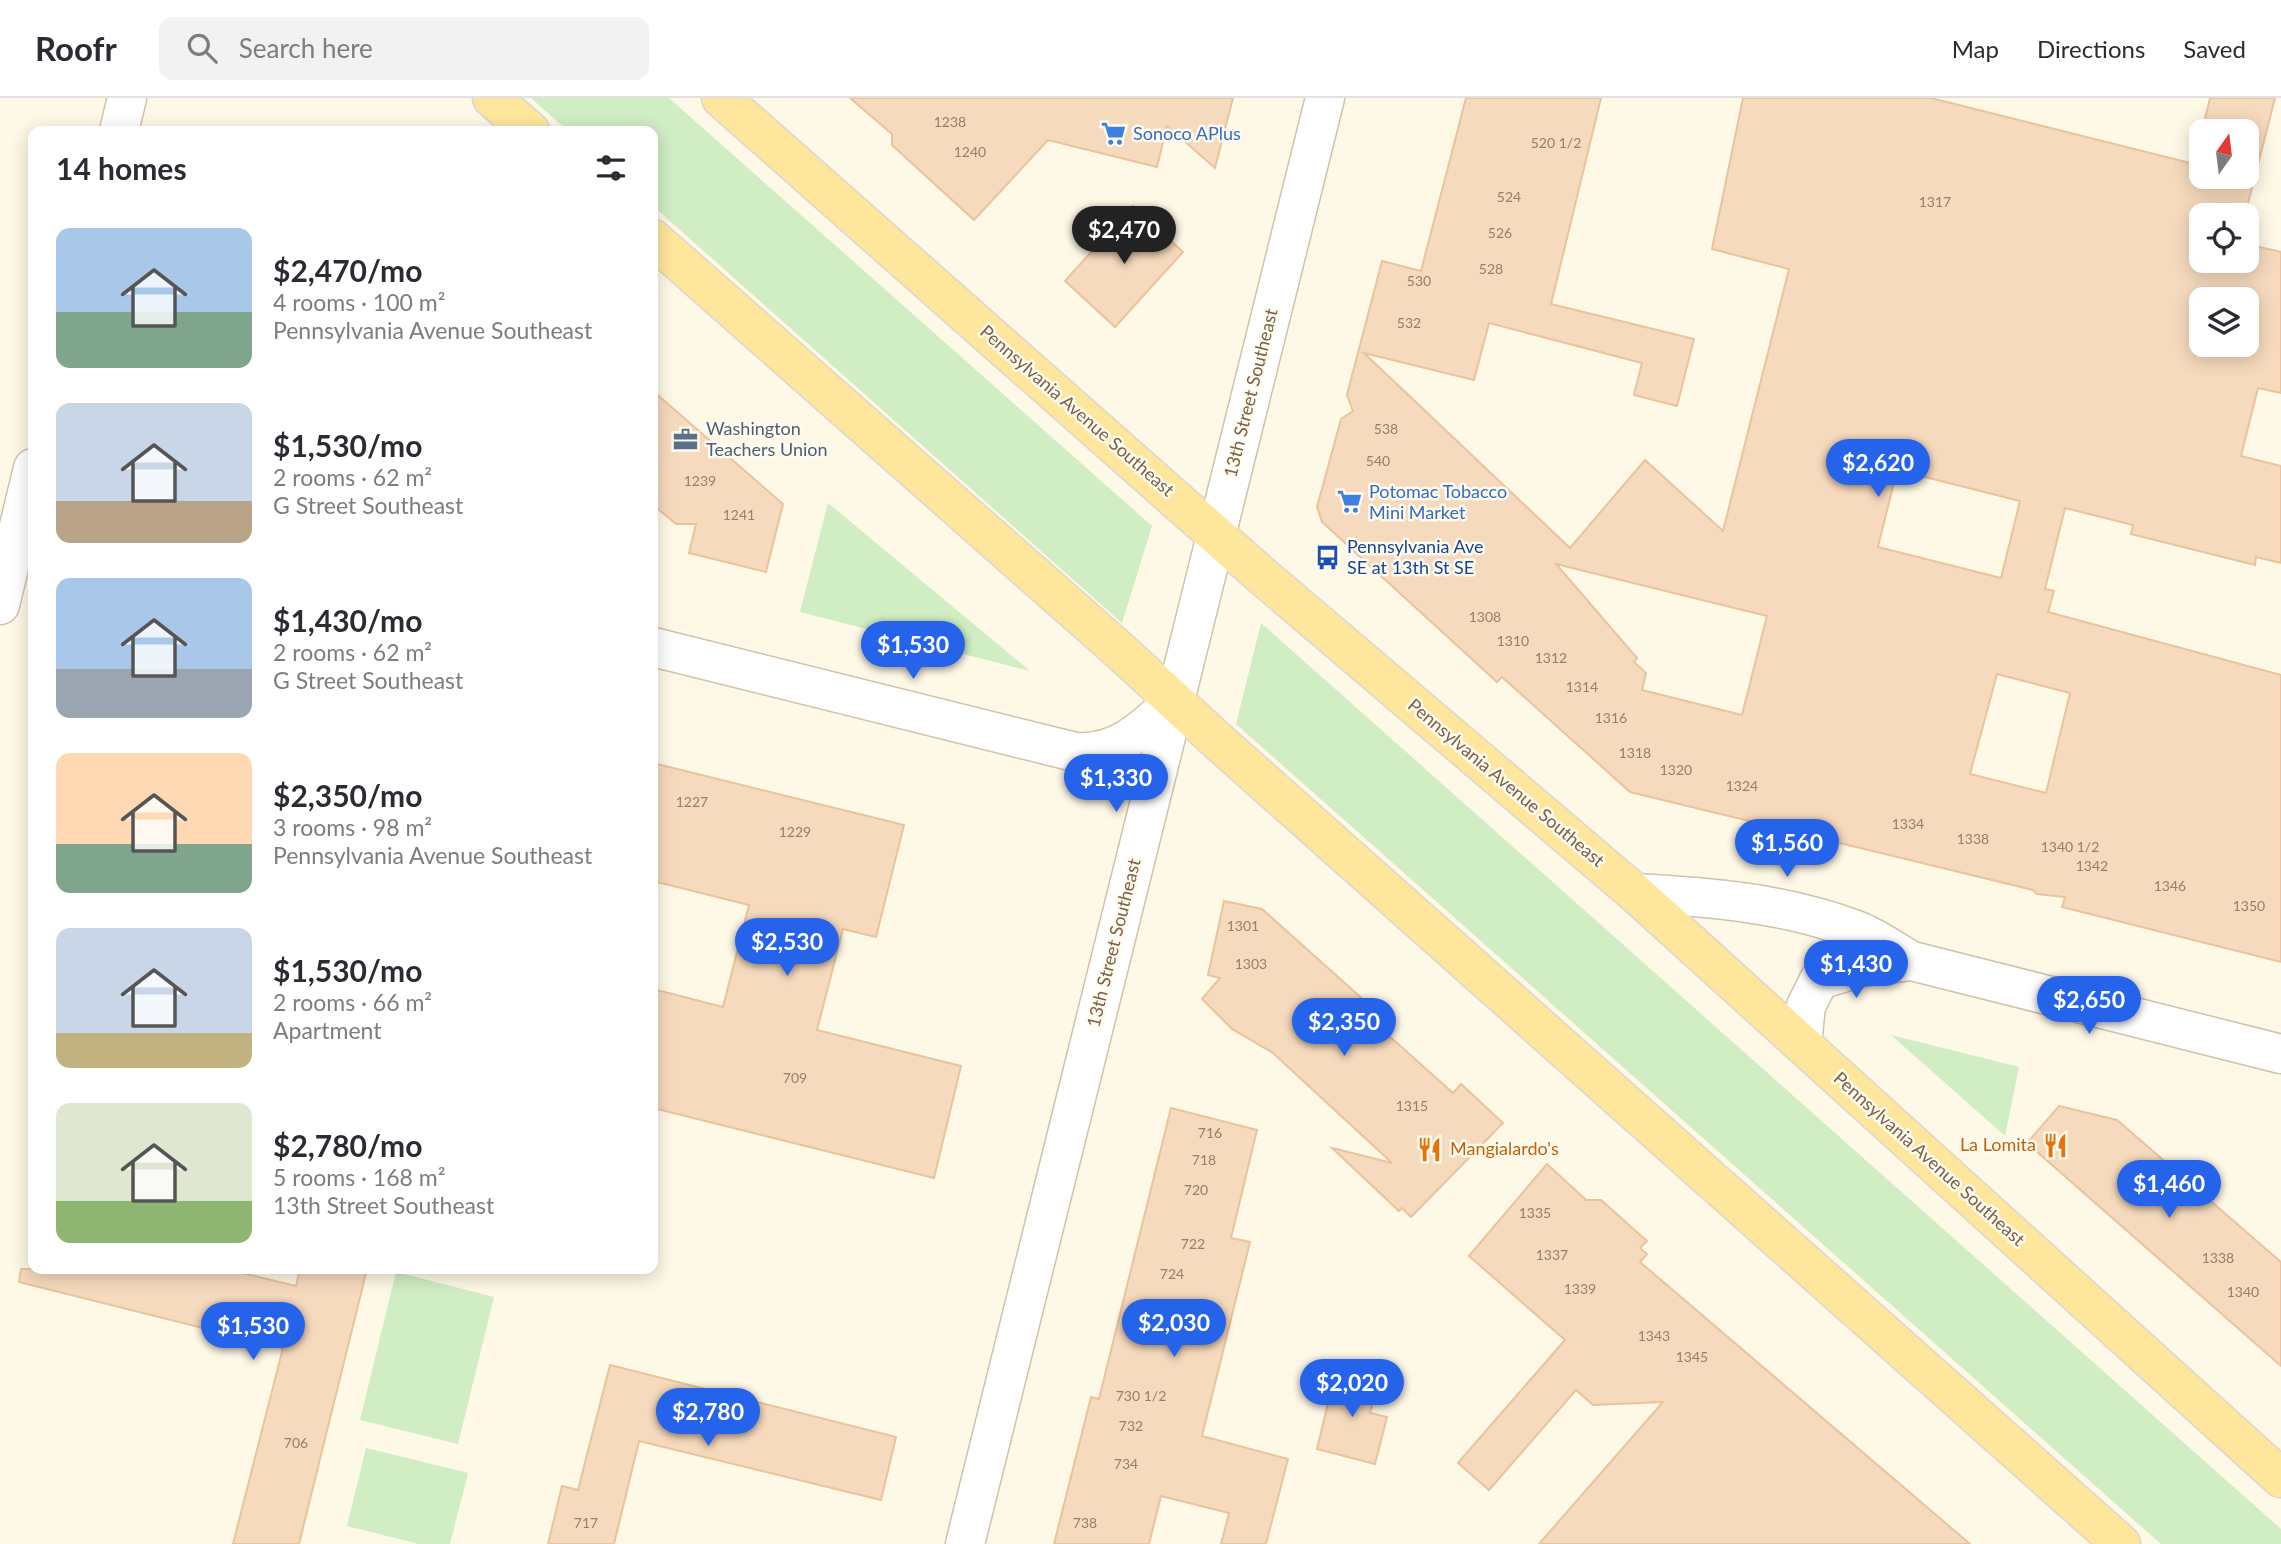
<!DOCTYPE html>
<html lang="en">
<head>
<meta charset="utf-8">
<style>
	body { margin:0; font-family:Lato,sans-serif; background:#f2f2f3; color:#2b2b33; height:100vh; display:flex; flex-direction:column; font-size:26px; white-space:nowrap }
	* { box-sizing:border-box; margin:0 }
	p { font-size:23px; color:#7c7c81 }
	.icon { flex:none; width:38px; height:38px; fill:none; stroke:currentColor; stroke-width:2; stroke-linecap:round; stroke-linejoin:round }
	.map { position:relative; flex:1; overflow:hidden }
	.panel { position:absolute; left:28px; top:28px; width:630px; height:1148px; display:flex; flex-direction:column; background:#fff; border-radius:14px; box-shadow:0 4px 18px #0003 }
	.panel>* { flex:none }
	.needle { width:46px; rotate:14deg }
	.buttons { position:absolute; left:2189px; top:21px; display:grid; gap:14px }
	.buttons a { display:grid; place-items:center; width:70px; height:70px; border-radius:14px; background:#fff; box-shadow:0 4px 18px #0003; font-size:35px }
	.price { position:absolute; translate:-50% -60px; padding:0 16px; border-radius:24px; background:#2563eb; color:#fff; font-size:23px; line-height:46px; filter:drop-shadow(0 2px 4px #0008) }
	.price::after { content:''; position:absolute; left:50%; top:42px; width:21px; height:16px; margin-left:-10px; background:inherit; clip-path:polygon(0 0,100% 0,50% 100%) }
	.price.active { background:#222; color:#fff }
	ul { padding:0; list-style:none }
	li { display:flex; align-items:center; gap:21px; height:175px; padding:0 28px }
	li span { display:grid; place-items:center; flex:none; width:196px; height:140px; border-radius:14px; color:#555 }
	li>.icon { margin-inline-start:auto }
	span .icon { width:84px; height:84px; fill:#fffc; stroke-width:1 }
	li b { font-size:30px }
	h2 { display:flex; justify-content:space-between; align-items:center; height:84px; padding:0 28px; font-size:30px }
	header { display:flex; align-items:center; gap:42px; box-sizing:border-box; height:98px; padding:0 35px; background:#fff; border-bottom:2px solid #e1e1e2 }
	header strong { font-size:33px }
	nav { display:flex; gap:38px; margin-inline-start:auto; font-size:24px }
	.search { width:490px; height:63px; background:#f2f2f3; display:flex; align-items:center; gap:18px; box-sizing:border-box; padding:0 24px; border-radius:14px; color:#7c7c81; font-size:26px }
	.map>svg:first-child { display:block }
	.green { fill:#d0edc4 }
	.building { fill:#f6dabd; stroke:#eac39c; stroke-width:2; fill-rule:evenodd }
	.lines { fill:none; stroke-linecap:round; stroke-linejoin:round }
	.minor-casing { stroke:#d2c1ab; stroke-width:41 }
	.primary-casing { stroke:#ddd6d0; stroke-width:41 }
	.minor { stroke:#fff; stroke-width:38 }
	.primary { stroke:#ffe69d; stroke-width:38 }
	.labels { text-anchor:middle; stroke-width:5; stroke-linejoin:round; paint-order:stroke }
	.number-label { font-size:14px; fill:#9a7e66 }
	.shop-label { font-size:18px; fill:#366cbe; stroke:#fffbef; text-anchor:start }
	.street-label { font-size:18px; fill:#7b6049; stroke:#fffbef }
	.service-label { font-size:18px; fill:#4e5e75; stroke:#fffbef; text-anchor:start }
	.transit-label { font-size:18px; fill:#164399; stroke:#fffbef; text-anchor:start }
	.food-label { font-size:18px; fill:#c56008; stroke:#fffbef; text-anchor:end }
</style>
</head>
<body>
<header>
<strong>Roofr</strong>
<div class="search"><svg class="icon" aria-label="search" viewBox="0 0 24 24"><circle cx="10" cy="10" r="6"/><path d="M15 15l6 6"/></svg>Search here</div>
<nav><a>Map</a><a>Directions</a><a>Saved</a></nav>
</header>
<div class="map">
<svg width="2281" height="1446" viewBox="0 0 2281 1446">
	<rect width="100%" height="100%" fill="#fef8e7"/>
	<!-- green -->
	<g class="green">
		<polygon points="531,0 669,0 1152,428 1122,525 653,108 653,33 568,33"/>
		<polygon points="828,405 1030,573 800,514"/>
		<polygon points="1261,525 2281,1431 2281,1446 2161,1446 1236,626"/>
		<polygon points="1891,937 2019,969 2005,1038"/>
		<polygon points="396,1174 494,1199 458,1346 360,1322"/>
		<polygon points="366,1350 468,1375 450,1446 419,1446 347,1428"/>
	</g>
	<!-- building -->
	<g class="building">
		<polygon points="850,0 1233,0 1215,70 1167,28 1157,69 1048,42 974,122 892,47 892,36"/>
		<path d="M 1466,0 L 1601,0 L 1551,206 L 1694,241 L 1677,308 L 1634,297 L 1642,265 L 1489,225 L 1474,282 L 1364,255 L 1570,450 L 1645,362 L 1723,433 L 1789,171 L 1712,151 L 1743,0 L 1931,0 L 2194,66 L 2202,35 L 2202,79 L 2247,79 L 2247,33 L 2202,33 L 2210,0 L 2275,0 L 2245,117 L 2202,117 L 2202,163 L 2247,163 L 2247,146 L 2281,154 L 2281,295 L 2258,290 L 2241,358 L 2281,368 L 2281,465 L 2256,459 L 2255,467 L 2131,436 L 2133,427 L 2065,410 L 2045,491 L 2054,493 L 2048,514 L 2281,577 L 2281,864 L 2062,809 L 2065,799 L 2037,796 L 2033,792 L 1630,694 L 1502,579 L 1497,584 L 1322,424 L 1317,409 L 1341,321 L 1353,313 L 1347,297 L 1382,163 L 1421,173 ZM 2202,201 L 2247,201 L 2247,247 L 2202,247 ZM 1897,372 L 2020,403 L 2001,480 L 1878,449 ZM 1556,466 L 1767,518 L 1742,617 L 1642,592 L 1646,575 L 1634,564 L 1637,560 ZM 1997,576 L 2070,595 L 2046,695 L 1970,676 Z"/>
		<polygon points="1133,108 1183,154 1115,229 1065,183"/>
		<polygon points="653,293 783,406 766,474 689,455 696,426 676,426 653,407"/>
		<polygon points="653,665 904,727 876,839 843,831 817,932 961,968 934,1080 653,1010 653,891 723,909 749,807 653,783"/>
		<polygon points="1224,803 1262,811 1385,921 1378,928 1453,995 1461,986 1503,1025 1411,1119 1402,1110 1399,1113 1332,1050 1392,1065 1273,955 1232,931 1202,901 1220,880 1208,877"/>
		<polygon points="2059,1008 2117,1022 2281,1164 2281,1268 2027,1045"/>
		<polygon points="1171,1010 1257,1032 1231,1140 1250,1144 1202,1338 1288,1361 1266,1446 1221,1446 1229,1415 1161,1398 1149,1446 1054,1446 1091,1299 1099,1301"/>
		<polygon points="1547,1066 1586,1102 1601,1102 1647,1143 1640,1150 1647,1156 1640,1164 1970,1446 1539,1446 1663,1304 1593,1307 1576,1292 1489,1392 1458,1365 1565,1242 1469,1158"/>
		<polygon points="21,1171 226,1171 296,1188 300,1171 367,1171 299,1446 233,1446 283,1250 19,1184"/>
		<polygon points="610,1267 896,1339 881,1402 639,1343 614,1446 548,1446 562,1388 578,1392"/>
		<polygon points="1336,1271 1379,1282 1370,1315 1387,1319 1375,1366 1317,1351"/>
	</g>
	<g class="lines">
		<defs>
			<g id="minor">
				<polyline points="119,33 127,0"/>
				<polyline points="0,507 33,370"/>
				<path d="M 653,549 L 1075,654 C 1118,657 1143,631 1173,604"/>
				<path d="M 1635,795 C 1711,799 1784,805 1856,832 C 1875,839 1894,853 1912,863 L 2281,956"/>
				<polyline points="1802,946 1806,908 1819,882 1862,869 1912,863"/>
				<polyline points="965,1446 1325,0"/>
			</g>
			<g id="primary">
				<polyline points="492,0 530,33"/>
				<polyline points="721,0 1260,476 1635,795 2281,1380"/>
				<polyline points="653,141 1119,552 1220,645 2121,1446"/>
			</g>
		</defs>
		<!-- minor casing -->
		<use href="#minor" class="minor-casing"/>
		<!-- primary casing -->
		<use href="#primary" class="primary-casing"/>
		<!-- minor -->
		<use href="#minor" class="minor"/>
		<!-- primary -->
		<use href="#primary" class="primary"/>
	</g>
	<!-- icons -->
	<defs>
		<symbol id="supermarket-bare" viewBox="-9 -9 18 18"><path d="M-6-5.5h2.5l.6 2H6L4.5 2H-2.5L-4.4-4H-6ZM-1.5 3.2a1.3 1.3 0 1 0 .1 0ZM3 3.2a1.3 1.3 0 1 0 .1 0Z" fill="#3f7fe0" stroke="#fffbef" stroke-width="2.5" paint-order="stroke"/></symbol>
		<symbol id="office-bare" viewBox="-9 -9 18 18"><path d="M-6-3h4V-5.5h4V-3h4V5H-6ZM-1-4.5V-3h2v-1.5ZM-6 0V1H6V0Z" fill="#5c6f8a" stroke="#fffbef" stroke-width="2.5" paint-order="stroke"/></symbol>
		<symbol id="bus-bare" viewBox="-9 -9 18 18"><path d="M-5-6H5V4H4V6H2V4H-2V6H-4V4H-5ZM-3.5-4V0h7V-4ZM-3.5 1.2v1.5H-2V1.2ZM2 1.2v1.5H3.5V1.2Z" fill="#1a4fb4" stroke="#fffbef" stroke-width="2.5" paint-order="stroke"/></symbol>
		<symbol id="restaurant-bare" viewBox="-9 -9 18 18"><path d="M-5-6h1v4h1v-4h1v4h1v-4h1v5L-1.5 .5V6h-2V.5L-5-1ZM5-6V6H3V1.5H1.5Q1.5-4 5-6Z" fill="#e8710a" stroke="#fffbef" stroke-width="2.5" paint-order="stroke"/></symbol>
	</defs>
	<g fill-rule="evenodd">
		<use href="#supermarket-bare" x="1096" y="18" width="35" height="35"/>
		<use href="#office-bare" x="668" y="324" width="35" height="35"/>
		<use href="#supermarket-bare" x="1332" y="386" width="35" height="35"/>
		<use href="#bus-bare" x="1310" y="442" width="35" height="35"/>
		<use href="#restaurant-bare" x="2038" y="1030" width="35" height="35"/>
		<use href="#restaurant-bare" x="1412" y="1034" width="35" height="35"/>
	</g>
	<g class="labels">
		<!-- number labels -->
		<g class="number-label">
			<text x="950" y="29">1238</text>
			<text x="1556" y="50">520 1/2</text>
			<text x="970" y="59">1240</text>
			<text x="1509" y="104">524</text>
			<text x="1935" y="109">1317</text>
			<text x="1500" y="140">526</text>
			<text x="1491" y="176">528</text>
			<text x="1419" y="188">530</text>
			<text x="1409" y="230">532</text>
			<text x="1386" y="336">538</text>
			<text x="1378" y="368">540</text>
			<text x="700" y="388">1239</text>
			<text x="739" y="422">1241</text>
			<text x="1485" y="524">1308</text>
			<text x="1513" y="548">1310</text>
			<text x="1551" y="565">1312</text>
			<text x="1582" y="594">1314</text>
			<text x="1611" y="625">1316</text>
			<text x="1635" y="660">1318</text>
			<text x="1676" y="677">1320</text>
			<text x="1742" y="693">1324</text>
			<text x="692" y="709">1227</text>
			<text x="1908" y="731">1334</text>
			<text x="795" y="739">1229</text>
			<text x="1973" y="746">1338</text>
			<text x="2070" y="754">1340 1/2</text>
			<text x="2092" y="773">1342</text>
			<text x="2170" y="793">1346</text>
			<text x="2249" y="813">1350</text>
			<text x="1243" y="833">1301</text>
			<text x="1251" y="871">1303</text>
			<text x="795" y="985">709</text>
			<text x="1412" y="1013">1315</text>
			<text x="1210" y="1040">716</text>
			<text x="1204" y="1067">718</text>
			<text x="1196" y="1097">720</text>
			<text x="1535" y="1120">1335</text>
			<text x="1193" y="1151">722</text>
			<text x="1552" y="1162">1337</text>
			<text x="2218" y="1165">1338</text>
			<text x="1172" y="1181">724</text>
			<text x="1580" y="1196">1339</text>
			<text x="2243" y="1199">1340</text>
			<text x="1654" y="1243">1343</text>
			<text x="1692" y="1264">1345</text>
			<text x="1141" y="1303">730 1/2</text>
			<text x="1131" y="1333">732</text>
			<text x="296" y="1350">706</text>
			<text x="1126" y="1371">734</text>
			<text x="586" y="1430">717</text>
			<text x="1085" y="1430">738</text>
		</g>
		<!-- shop labels -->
		<g class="shop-label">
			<text x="1133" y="42">Sonoco APlus</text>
			<text x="1369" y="400">Potomac Tobacco<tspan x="1369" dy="21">Mini Market</tspan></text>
		</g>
		<!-- street labels -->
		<g class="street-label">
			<text transform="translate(1251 295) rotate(-76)" y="6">13th Street Southeast</text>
			<text transform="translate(1077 313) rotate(41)" y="6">Pennsylvania Avenue Southeast</text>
			<text transform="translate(1506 685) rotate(40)" y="6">Pennsylvania Avenue Southeast</text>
			<text transform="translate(1114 845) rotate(-76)" y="6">13th Street Southeast</text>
			<text transform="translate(1929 1061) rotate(42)" y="6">Pennsylvania Avenue Southeast</text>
		</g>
		<!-- service labels -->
		<g class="service-label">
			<text x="706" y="337">Washington<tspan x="706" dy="21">Teachers Union</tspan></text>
		</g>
		<!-- transit labels -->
		<g class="transit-label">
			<text x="1347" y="455">Pennsylvania Ave<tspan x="1347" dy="21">SE at 13th St SE</tspan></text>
		</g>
		<!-- food labels -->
		<g class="food-label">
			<text x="2036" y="1053">La Lomita</text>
			<text x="1450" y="1057" text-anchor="start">Mangialardo's</text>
		</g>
	</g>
</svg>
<div class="buttons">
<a><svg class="needle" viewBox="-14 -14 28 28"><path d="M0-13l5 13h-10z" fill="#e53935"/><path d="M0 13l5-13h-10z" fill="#7c7c81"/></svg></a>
<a><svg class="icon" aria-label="locate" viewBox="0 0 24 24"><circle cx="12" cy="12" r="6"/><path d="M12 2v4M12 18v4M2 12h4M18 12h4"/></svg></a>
<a><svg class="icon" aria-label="layers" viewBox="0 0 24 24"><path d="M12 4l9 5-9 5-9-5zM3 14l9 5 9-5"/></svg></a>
</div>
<b class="price active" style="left:1124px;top:168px">$2,470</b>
<b class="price" style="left:1878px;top:401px">$2,620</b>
<b class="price" style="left:913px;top:583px">$1,530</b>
<b class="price" style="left:1116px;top:716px">$1,330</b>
<b class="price" style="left:1787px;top:781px">$1,560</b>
<b class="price" style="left:787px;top:880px">$2,530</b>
<b class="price" style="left:1856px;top:902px">$1,430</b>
<b class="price" style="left:2089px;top:938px">$2,650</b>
<b class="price" style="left:1344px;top:960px">$2,350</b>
<b class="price" style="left:2169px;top:1122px">$1,460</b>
<b class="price" style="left:1174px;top:1261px">$2,030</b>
<b class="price" style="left:253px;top:1264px">$1,530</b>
<b class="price" style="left:1352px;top:1321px">$2,020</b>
<b class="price" style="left:708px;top:1350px">$2,780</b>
<section class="panel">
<h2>14 homes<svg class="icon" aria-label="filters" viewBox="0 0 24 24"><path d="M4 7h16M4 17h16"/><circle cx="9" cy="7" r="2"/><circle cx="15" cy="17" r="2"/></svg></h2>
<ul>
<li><span style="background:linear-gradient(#a9c7e8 60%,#7fa58c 0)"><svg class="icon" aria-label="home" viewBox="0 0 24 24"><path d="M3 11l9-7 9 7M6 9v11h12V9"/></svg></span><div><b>$2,470/mo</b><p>4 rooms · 100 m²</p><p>Pennsylvania Avenue Southeast</p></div></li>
<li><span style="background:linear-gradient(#c9d6e8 70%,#b9a48a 0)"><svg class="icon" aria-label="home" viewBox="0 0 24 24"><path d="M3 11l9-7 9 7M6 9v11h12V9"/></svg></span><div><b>$1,530/mo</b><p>2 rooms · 62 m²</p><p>G Street Southeast</p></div></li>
<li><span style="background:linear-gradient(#a9c7e8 65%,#9aa5b1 0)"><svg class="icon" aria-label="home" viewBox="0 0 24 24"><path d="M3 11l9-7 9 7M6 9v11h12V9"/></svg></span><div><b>$1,430/mo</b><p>2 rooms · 62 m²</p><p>G Street Southeast</p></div></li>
<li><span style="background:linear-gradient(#ffd9b3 65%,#7fa58c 0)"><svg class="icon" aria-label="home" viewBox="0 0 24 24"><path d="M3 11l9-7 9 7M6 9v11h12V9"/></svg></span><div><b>$2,350/mo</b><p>3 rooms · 98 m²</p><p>Pennsylvania Avenue Southeast</p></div></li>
<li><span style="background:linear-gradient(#c9d6e8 75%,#c2b280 0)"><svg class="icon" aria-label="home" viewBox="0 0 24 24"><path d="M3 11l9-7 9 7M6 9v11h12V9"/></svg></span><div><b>$1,530/mo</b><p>2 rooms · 66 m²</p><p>Apartment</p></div></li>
<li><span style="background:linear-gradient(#dfe7d0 70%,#8fb573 0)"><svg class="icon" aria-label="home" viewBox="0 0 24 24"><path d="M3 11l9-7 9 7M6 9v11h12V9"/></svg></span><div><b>$2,780/mo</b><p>5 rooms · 168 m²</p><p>13th Street Southeast</p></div></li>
</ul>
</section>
</div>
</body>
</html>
